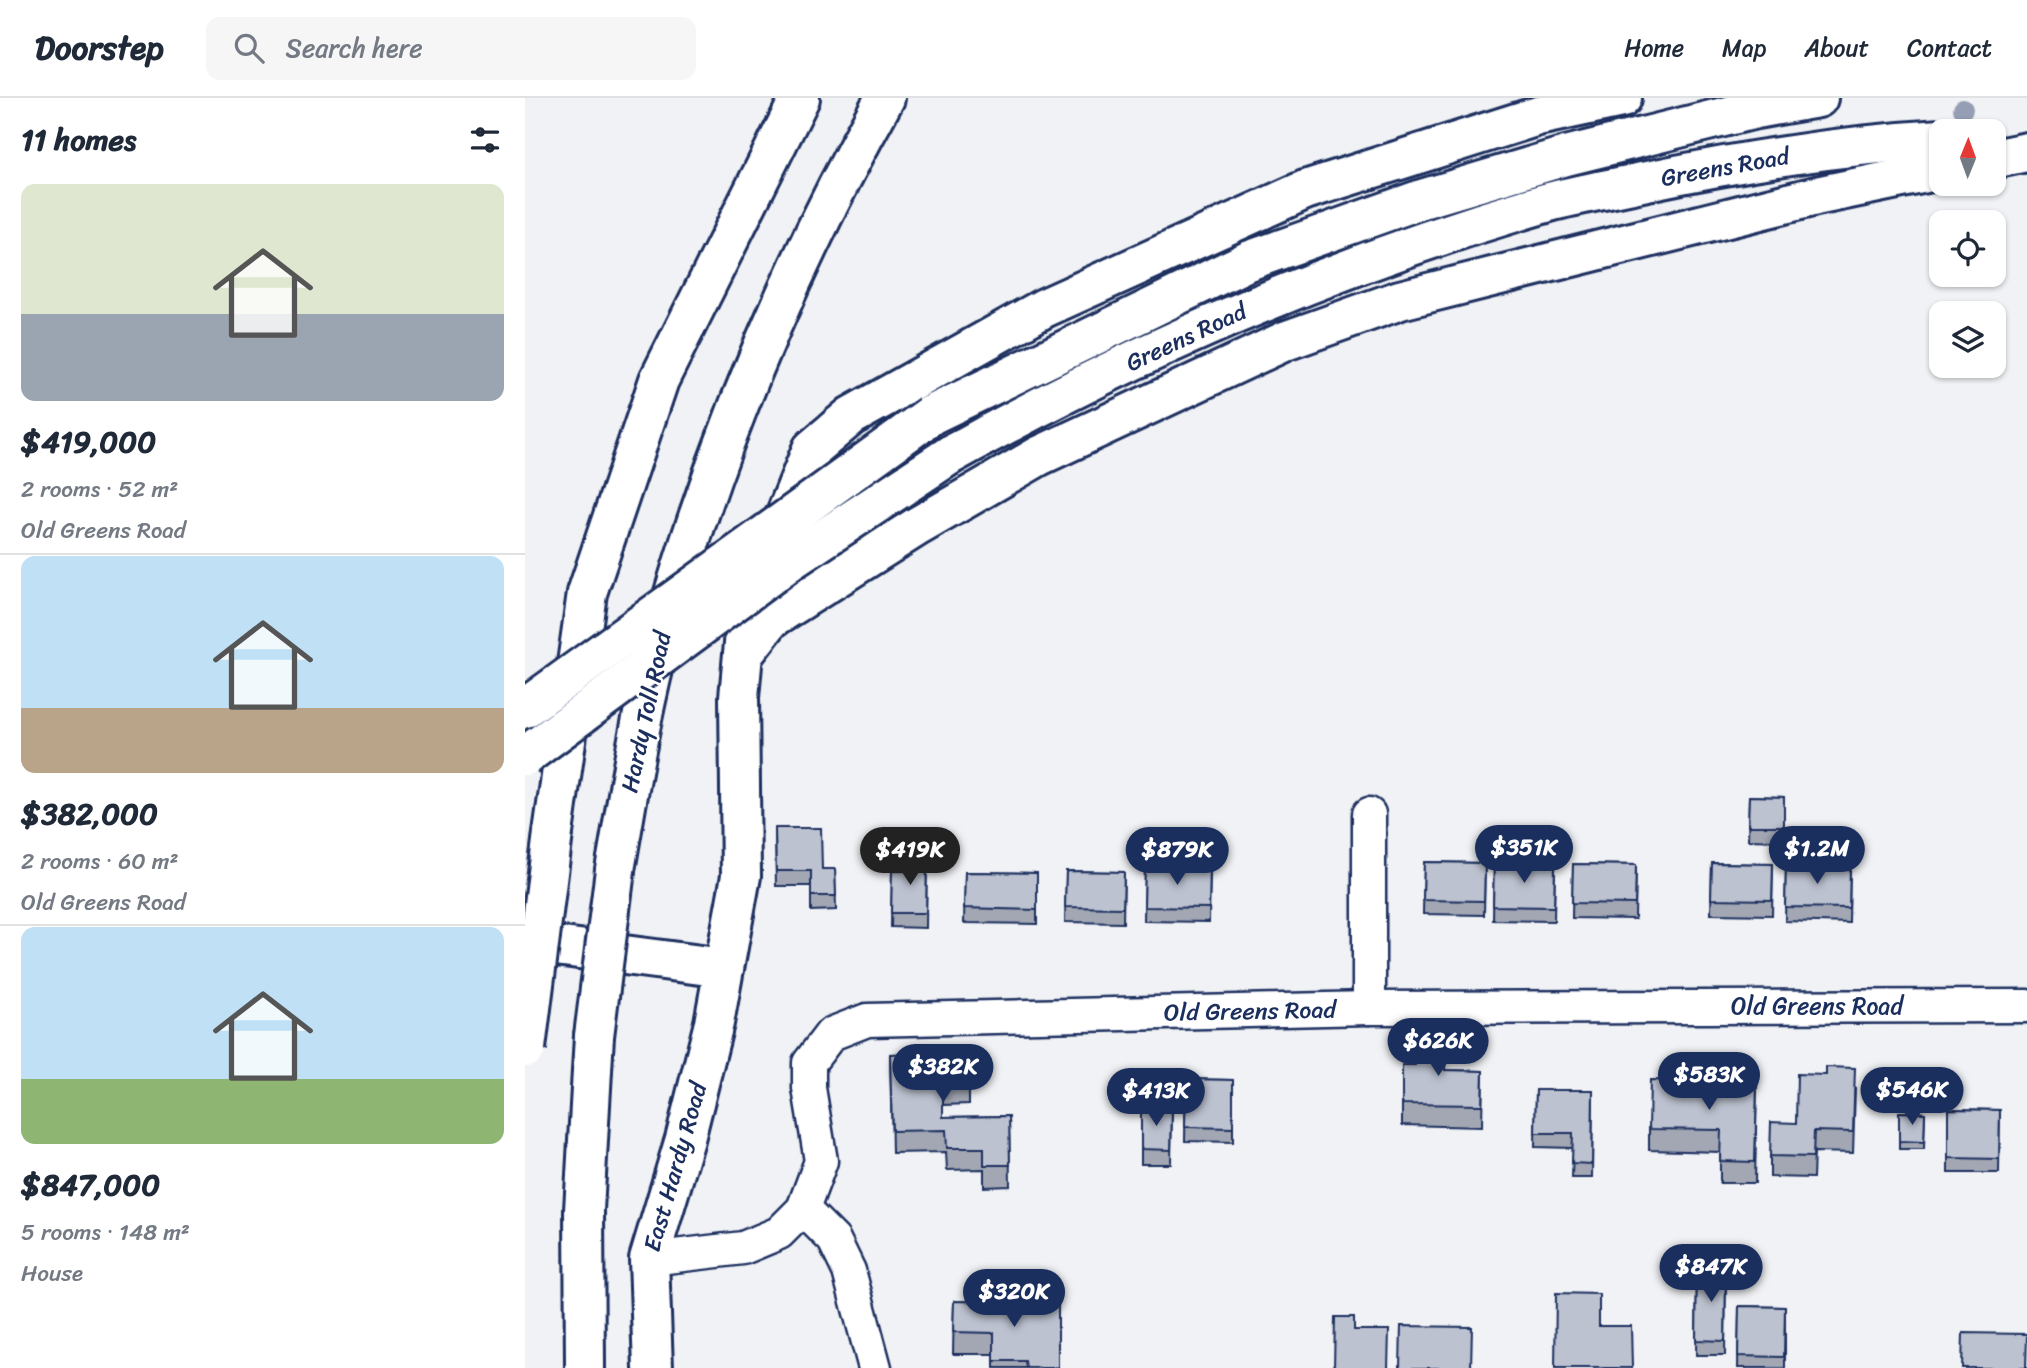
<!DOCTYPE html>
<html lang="en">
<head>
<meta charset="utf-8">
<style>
	body { margin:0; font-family:Sriracha,sans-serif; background:#f6f6f7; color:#1f2937; height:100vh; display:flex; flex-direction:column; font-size:26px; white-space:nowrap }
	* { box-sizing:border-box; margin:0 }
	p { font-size:23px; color:#747a83 }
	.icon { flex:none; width:38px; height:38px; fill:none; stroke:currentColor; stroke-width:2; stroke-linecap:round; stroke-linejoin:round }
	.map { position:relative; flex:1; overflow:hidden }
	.details { display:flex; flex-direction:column; background:#fff; width:525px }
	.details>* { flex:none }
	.needle { width:46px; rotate:1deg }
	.controls { position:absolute; left:1404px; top:21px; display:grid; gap:14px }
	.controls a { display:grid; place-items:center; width:77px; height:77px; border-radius:14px; background:#fff; box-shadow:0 2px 5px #0004; font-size:35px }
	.price { position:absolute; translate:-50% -60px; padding:0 16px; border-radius:24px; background:#1b2f5e; color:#fff; font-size:23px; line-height:46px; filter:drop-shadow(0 2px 4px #0008) }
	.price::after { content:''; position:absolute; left:50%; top:42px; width:21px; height:16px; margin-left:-10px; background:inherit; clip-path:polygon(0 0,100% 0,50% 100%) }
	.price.selected { background:#222; color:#fff }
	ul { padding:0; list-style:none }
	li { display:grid; align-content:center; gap:14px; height:371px; padding:0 21px }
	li+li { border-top:2px solid #e0e1e3 }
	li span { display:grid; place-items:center; height:217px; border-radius:14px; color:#555 }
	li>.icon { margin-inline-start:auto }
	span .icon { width:126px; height:126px; fill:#fffc; stroke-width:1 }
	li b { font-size:30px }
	h2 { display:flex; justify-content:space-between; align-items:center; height:84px; padding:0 21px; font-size:30px }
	header { display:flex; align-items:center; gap:42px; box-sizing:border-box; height:98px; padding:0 35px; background:#fff; border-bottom:2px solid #e0e1e3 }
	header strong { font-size:33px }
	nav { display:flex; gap:38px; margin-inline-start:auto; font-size:24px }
	.search { width:490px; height:63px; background:#f6f6f7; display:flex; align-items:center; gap:18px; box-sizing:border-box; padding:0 24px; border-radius:14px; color:#747a83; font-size:26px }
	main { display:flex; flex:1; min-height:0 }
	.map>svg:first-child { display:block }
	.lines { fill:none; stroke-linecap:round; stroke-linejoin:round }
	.minor-casing { stroke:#1b2f5e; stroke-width:37 }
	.major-casing { stroke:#1b2f5e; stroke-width:44 }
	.highway-casing { stroke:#1b2f5e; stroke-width:44 }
	.minor { stroke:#fff; stroke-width:32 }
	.major { stroke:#fff; stroke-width:38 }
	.highway { stroke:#fff; stroke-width:38 }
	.major-bridge-casing { stroke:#1b2f5e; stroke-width:44; stroke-linecap:butt }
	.highway-bridge-casing { stroke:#1b2f5e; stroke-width:44; stroke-linecap:butt }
	.major-bridge { stroke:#fff; stroke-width:38 }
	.highway-bridge { stroke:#fff; stroke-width:38 }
	.tree { fill:#959eb4 }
	.wall { fill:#a2a7b3; stroke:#1b2f5e; stroke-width:2 }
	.building { fill:#bcc2d0; stroke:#1b2f5e; stroke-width:2 }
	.labels { text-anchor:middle; stroke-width:5; stroke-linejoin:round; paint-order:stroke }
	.street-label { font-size:24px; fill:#1b2f5e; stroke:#fff }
</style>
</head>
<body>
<header>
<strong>Doorstep</strong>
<div class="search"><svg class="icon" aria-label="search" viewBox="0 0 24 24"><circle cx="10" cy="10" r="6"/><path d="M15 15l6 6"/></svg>Search here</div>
<nav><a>Home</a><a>Map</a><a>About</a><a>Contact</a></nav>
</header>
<main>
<section class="details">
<h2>11 homes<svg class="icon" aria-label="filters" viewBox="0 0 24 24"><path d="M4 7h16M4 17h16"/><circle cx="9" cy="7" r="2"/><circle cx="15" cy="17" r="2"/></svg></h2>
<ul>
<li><span style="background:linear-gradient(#dfe7d0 60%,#9aa5b1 0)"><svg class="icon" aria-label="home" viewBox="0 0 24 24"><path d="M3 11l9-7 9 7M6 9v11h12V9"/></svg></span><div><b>$419,000</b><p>2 rooms · 52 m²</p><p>Old Greens Road</p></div></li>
<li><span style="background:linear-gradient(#bfe0f5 70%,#b9a48a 0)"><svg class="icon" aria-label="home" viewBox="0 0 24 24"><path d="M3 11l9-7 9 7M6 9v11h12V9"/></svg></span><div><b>$382,000</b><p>2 rooms · 60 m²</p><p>Old Greens Road</p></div></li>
<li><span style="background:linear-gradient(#bfe0f5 70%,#8fb573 0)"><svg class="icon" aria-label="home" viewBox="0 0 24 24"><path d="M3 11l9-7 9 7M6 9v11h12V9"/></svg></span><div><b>$847,000</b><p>5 rooms · 148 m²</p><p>House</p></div></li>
</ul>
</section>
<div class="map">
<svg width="1502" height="1270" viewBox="0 0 1502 1270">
	<rect width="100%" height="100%" fill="#f1f2f5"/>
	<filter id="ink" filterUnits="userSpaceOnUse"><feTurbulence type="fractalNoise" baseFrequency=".0143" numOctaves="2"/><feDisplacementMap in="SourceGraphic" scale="14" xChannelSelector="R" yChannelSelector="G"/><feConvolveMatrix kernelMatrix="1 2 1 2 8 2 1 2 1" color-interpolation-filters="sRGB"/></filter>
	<g filter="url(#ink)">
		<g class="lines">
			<defs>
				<g id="minor">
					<polyline points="844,716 844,910"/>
					<polyline points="278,1111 309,1142 324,1173 350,1270"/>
					<polyline points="124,1161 218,1150 254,1135 278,1111 296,1063 284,990 284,965 306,936 342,922 844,910 1502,908"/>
				</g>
				<g id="major">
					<polyline points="1468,61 1502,54"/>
					<polyline points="406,317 723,163 897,101 1041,58 1231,11 1293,0"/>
					<path d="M 425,357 C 613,252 817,164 1024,104 C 1054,96 1086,91 1117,84 C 1216,63 1315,47 1416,41"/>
					<polyline points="218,557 246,521 393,428 514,358 760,243 875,202 1291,98 1416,72"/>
					<polyline points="0,844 199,870"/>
					<polyline points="128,1270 124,1161 160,1041 189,925 216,778 214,599 222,513 287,351 326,318 519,210 780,92 1013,18 1097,0"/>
				</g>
				<g id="highway">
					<polyline points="28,735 62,495 134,282 275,0"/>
					<path d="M 90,772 C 104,692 116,611 138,533 C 190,347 266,168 360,0"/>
					<polyline points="60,1270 59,1112 69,938"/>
				</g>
			</defs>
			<!-- minor casing -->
			<use href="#minor" class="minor-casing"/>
			<!-- major casing -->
			<use href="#major" class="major-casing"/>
			<!-- highway casing -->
			<use href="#highway" class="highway-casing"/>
			<!-- minor -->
			<use href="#minor" class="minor"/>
			<!-- major -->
			<use href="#major" class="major"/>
			<!-- highway -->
			<use href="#highway" class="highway"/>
			<defs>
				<g id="major-bridge">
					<polyline points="0,610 406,317"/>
					<polyline points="0,658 265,463 425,357"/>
				</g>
				<g id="highway-bridge">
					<polyline points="69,938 90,772"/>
					<polyline points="1,950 28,735"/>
				</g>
			</defs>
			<!-- major-bridge casing -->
			<use href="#major-bridge" class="major-bridge-casing"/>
			<!-- highway-bridge casing -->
			<use href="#highway-bridge" class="highway-bridge-casing"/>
			<!-- major-bridge -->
			<use href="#major-bridge" class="major-bridge"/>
			<!-- highway-bridge -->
			<use href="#highway-bridge" class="highway-bridge"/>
		</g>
		<!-- trees -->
		<circle class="tree" cx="1438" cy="11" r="10"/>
		<!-- wall -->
		<g class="wall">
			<polygon points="1224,698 1259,699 1259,743 1223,742"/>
			<polygon points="250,730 297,771 310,771 311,812 286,813 286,788 251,788"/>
			<polygon points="402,756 401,830 366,829 367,773 385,773"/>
			<polygon points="899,764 960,765 959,817 898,816"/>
			<polygon points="969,765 1030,766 1029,823 968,822"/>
			<polygon points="1187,765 1248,766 1247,817 1186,816"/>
			<polygon points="1048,766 1111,767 1110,821 1047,820"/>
			<polygon points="1261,766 1325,767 1324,825 1260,823"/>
			<polygon points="620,768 685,769 684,824 619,823"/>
			<polygon points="541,773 599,774 598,825 540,824"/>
			<polygon points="440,774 512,775 512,826 439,825"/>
			<polygon points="444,954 444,1006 418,1007 418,1019 484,1018 485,1088 459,1089 459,1071 422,1072 421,1054 367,1055 365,956"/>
			<polygon points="877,967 921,972 958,973 957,1029 877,1027"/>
			<polygon points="661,981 708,982 708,1044 660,1043"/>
			<polygon points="1232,984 1230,1085 1195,1085 1195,1054 1124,1052 1124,1031"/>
			<polygon points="1330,991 1328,1055 1289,1054 1288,1080 1245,1079 1245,1058 1271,1025"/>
			<polygon points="1011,992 1068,992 1067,1080 1047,1080 1048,1050 1010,1049"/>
			<polygon points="616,1009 647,1010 646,1066 616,1066"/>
			<polygon points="1423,1011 1475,1012 1474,1075 1423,1075"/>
			<polygon points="1374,1014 1400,1015 1399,1051 1374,1051"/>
			<polygon points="1172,1170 1201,1170 1200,1257 1171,1257"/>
			<polygon points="429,1203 533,1270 469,1270 469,1256 428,1256"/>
			<polygon points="1214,1208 1260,1209 1260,1270 1213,1270"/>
		</g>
		<!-- building -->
		<g class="building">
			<polygon points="1224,698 1259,699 1259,728 1223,728"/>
			<polygon points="250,730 296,730 297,771 310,771 311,798 286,798 286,773 251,773"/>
			<polygon points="385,756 402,756 401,815 366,815 367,773 385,773"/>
			<polygon points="899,764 960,765 959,803 898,802"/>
			<polygon points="969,765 1030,766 1029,809 968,808"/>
			<polygon points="1187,765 1248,766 1247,802 1186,801"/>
			<polygon points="1048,766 1111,767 1110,806 1047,805"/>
			<polygon points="1261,766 1325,767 1324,810 1260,809"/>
			<polygon points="620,768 685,769 684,810 619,809"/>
			<polygon points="541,773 599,774 598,810 540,809"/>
			<polygon points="440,774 512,775 512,812 439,810"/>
			<polygon points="890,938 921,938 920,972 958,973 957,1007 877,1006 877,967 890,967"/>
			<polygon points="444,954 444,985 418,986 418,1019 484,1018 485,1067 459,1067 459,1050 422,1050 421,1032 367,1033 365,956"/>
			<polygon points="1301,969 1330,970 1328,1034 1289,1033 1288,1059 1245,1058 1246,1024 1271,1025 1272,976 1301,977"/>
			<polygon points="661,981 708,982 708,1030 660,1029"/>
			<polygon points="1125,982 1232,984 1230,1064 1195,1063 1196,1032 1124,1031"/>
			<polygon points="1011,992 1068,992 1067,1066 1047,1065 1048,1035 1010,1035"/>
			<polygon points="616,1009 647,1010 646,1052 616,1051"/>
			<polygon points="1423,1011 1475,1012 1474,1061 1423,1060"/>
			<polygon points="1374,1014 1400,1015 1399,1044 1374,1043"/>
			<polygon points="1172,1170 1201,1170 1200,1243 1171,1242"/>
			<polygon points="1031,1195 1074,1196 1074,1228 1106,1228 1107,1270 1030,1270"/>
			<polygon points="429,1203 533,1204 533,1270 501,1270 500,1263 469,1263 469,1235 428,1234"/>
			<polygon points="1214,1208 1260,1209 1259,1259 1213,1258"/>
			<polygon points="810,1219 829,1219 829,1232 864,1232 863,1270 809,1270"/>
			<polygon points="876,1228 947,1229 946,1270 875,1270"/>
			<polygon points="1438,1235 1502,1236 1501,1270 1437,1270"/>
		</g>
	</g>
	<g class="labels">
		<!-- street labels -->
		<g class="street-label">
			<text transform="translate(1200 69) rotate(-10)" y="8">Greens Road</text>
			<text transform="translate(661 239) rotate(-25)" y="8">Greens Road</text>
			<text transform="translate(121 614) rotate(-78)" y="8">Hardy Toll Road</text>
			<text x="1292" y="916">Old Greens Road</text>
			<text transform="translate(725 913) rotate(-1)" y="8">Old Greens Road</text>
			<text transform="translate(150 1069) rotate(-74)" y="8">East Hardy Road</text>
		</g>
	</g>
</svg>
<div class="controls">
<a><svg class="needle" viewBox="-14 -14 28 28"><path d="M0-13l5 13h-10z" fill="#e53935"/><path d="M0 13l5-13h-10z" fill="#747a83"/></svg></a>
<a><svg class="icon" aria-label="locate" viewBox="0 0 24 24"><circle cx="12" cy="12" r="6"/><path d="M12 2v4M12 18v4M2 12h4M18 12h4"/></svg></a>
<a><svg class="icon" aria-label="layers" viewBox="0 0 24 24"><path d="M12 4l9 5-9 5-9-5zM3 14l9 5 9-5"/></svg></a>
</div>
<b class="price" style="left:999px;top:787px">$351K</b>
<b class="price" style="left:1292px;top:788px">$1.2M</b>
<b class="price selected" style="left:385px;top:789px">$419K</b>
<b class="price" style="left:652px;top:789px">$879K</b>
<b class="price" style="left:913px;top:980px">$626K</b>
<b class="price" style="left:418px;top:1006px">$382K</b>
<b class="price" style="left:1184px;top:1014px">$583K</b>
<b class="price" style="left:1387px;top:1029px">$546K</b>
<b class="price" style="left:631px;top:1030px">$413K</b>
<b class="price" style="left:1186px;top:1206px">$847K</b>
<b class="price" style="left:489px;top:1231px">$320K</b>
</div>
</main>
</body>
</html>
